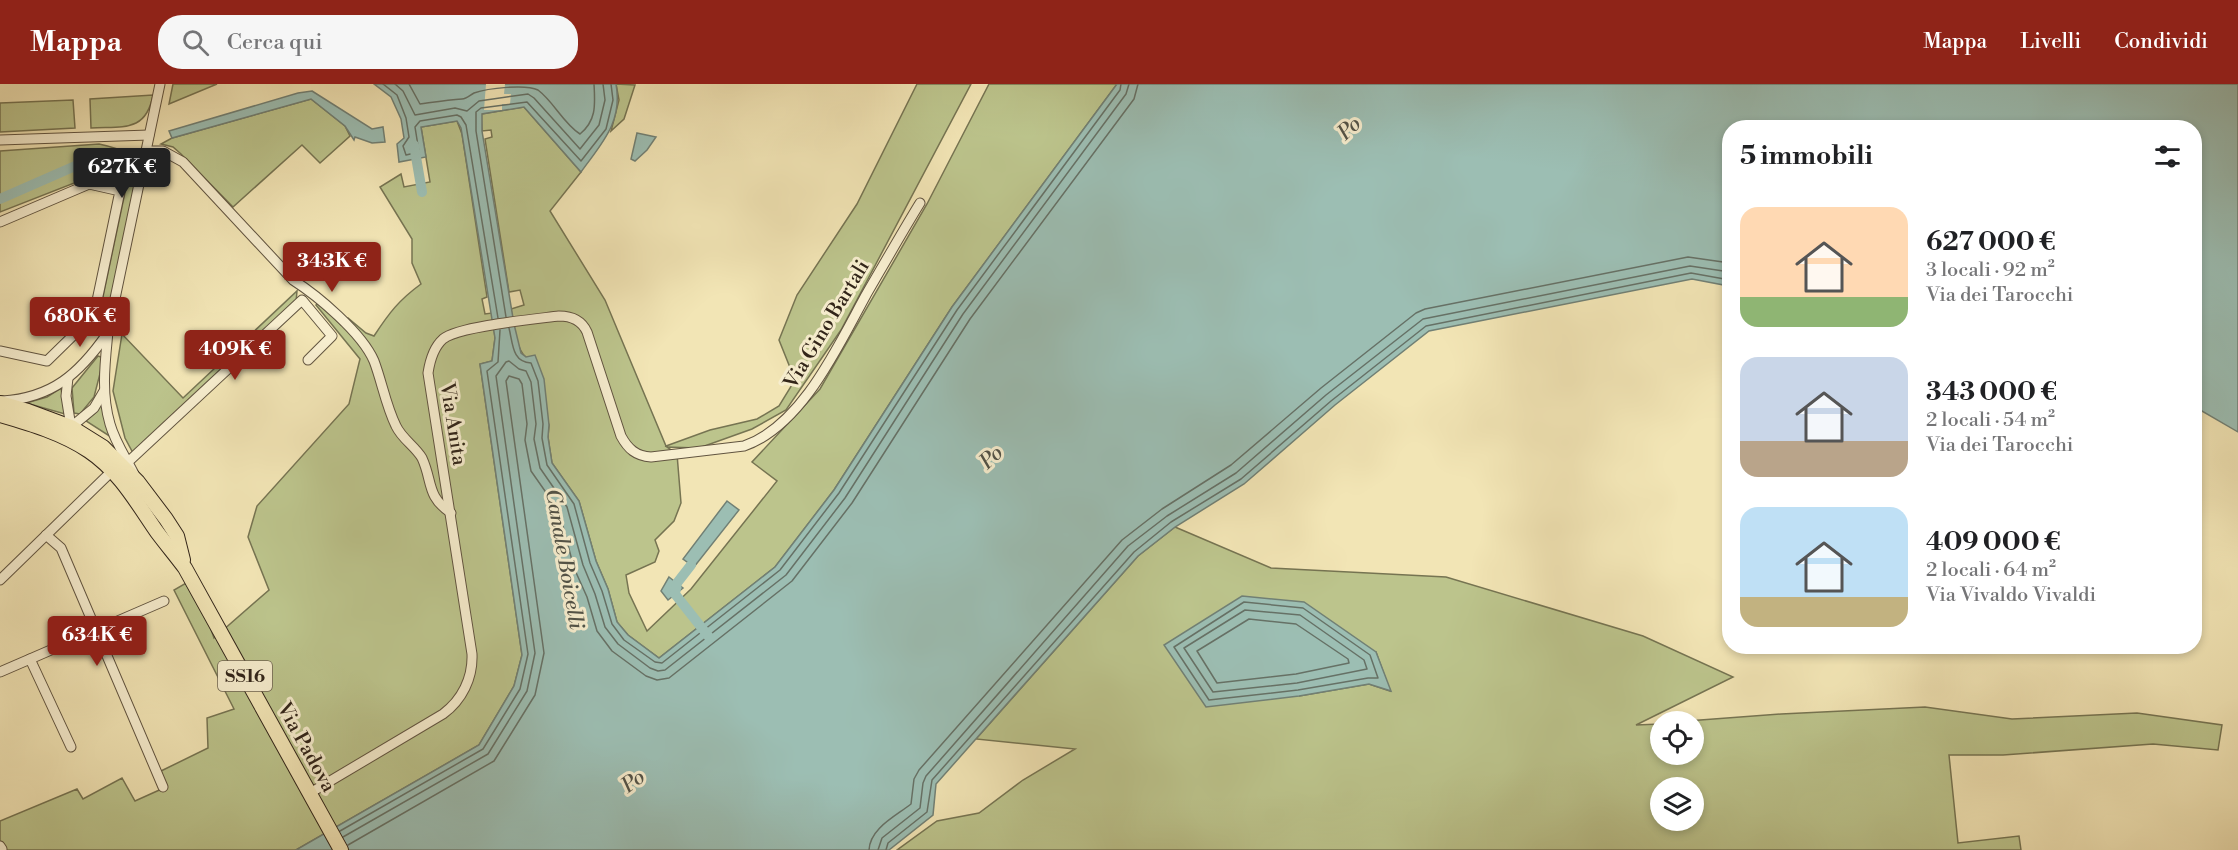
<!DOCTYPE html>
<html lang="it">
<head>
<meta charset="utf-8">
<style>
	body { margin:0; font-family:"Libre Bodoni",serif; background:#f6f6f6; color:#202124; height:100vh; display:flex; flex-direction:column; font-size:22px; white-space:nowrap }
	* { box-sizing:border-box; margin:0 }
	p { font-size:20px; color:#757577 }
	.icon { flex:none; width:33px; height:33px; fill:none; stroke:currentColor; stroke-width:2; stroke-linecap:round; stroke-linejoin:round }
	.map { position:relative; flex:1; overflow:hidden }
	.details { position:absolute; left:1722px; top:36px; width:480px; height:534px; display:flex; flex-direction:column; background:#fff; border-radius:24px; box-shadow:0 3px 9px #0003 }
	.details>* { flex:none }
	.fabs { position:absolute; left:1650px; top:627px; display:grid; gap:12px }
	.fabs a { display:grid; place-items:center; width:54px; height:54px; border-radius:50%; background:#fff; box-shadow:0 3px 9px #0003; font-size:30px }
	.price { position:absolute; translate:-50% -51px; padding:0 14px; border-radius:6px; background:#8f2418; color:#fff; font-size:20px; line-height:39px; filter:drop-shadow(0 2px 3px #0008) }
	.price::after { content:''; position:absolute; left:50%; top:36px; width:18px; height:14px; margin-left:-9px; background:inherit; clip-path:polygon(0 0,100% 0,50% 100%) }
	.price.on { background:#222; color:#fff }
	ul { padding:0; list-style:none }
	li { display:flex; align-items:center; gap:18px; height:150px; padding:0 18px }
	li span { display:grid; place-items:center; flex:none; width:168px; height:120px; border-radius:18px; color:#555 }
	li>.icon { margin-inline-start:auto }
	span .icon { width:72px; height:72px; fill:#fffc; stroke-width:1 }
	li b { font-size:26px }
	h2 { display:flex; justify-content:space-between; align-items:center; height:72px; padding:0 18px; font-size:26px }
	header { display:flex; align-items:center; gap:36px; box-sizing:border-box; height:84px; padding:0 30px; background:#8f2418; color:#fff }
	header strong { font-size:28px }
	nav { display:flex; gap:33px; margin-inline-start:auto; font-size:21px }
	.search { width:420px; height:54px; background:#f6f6f6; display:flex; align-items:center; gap:15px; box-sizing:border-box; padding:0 21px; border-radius:24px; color:#757577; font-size:22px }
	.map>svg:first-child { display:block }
	.green { fill:#bcc48c; stroke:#767452; stroke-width:1.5; fill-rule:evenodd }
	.water { fill:#9cbeb3; stroke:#718075; stroke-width:1.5 }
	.pier { fill:#f2e5b5 }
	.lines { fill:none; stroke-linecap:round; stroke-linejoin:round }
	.shore { stroke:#667166; stroke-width:1.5 }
	.canal { stroke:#9cbeb3; stroke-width:10 }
	.street-casing { stroke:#615440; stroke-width:11 }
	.primary-casing { stroke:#312419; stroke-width:16 }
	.street { stroke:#f7eecf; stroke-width:9 }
	.primary { stroke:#f2e5b5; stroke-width:14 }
	.labels { text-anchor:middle; stroke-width:6; stroke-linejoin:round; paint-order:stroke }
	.shield { fill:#f7eecf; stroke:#6c6150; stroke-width:1.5 }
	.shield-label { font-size:18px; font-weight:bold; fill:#312419 }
	.street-label { font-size:20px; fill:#312419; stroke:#f7eecf }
	.water-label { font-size:21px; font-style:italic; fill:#515247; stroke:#f7eecf }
</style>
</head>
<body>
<header>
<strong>Mappa</strong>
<div class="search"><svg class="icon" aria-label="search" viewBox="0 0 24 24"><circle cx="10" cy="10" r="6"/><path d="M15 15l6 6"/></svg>Cerca qui</div>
<nav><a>Mappa</a><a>Livelli</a><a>Condividi</a></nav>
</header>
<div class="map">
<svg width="2238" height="766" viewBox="0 0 2238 766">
	<rect width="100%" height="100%" fill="#f2e5b5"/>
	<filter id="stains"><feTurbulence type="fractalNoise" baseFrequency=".00333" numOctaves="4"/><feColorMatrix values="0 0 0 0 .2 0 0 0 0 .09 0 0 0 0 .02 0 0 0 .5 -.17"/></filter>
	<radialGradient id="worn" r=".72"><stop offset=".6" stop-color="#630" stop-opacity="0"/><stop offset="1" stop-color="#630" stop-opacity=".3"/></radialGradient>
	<!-- green -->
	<g class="green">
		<polygon points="173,0 217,0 169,20"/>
		<polygon points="616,0 635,1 624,35 611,47 619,16"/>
		<path d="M 917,0 L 971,0 L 841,246 L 786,326 L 752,345 L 699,364 L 667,363 L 677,370 L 681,419 L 674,437 L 655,456 L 659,467 L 655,478 L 626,491 L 629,509 L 647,547 L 691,505 L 777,397 L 752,378 L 820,305 L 927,120 L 989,0 L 1117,0 L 952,223 L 834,406 L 775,483 L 659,574 L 628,551 L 617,538 L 608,505 L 596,477 L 579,417 L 552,379 L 548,353 L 549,341 L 526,273 C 516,266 513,237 511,225 L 524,221 L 520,206 L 509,208 L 485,55 L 492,53 L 491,46 L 482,47 L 481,30 L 524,23 L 581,88 L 550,127 L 605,216 L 666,362 L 710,346 L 757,335 L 779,322 L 795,296 L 779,256 L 797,211 L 857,120 Z"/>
		<path d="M 153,11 C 146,49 122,42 91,44 L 90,15 Z"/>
		<polygon points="311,15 345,42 350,52 320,79 302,61 233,123 181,70 173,63 161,60 172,54"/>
		<polygon points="73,16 75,44 0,48 0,19"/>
		<path d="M 457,37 L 462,50 L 487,213 L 482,215 L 485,230 L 492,229 L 495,254 L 492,277 L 480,280 L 522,571 L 514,602 L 479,661 L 296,766 L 0,766 L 0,737 L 77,705 L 83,715 L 122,694 L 135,717 L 166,703 L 161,687 L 208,664 L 207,634 L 234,625 L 174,506 L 193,495 L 214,554 L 269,506 L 248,453 L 257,422 L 349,320 L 360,275 L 316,221 L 318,219 L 341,241 L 348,234 L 366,249 L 374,252 C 389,229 399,216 421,200 L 412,179 L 412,155 L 380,103 L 401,90 L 404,103 L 430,98 L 421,43 Z"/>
		<path d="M 99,60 C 123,65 130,68 137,93 L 109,223 L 101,222 L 127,99 L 92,92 L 0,128 L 0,67 Z"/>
		<polygon points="297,207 296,218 133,369 125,354 113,307 122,250 183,314"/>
		<polygon points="98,272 104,274 94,313 80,330 74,329 72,304"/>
		<polygon points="61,304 65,330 26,319 47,313"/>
		<polygon points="101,319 111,353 86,337 95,329"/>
		<path d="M 1175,443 L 1271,484 L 1446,493 L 1643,552 L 1733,593 L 1636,641 L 1660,640 L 1660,670 L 1694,670 L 1694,638 L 1687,637 L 1781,630 L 1925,623 L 2012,635 L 2137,629 L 2222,641 L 2218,666 L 2153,660 L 2003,671 L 1949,671 L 1958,759 L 2019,752 L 2021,766 L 897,766 L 937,737 L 979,729 L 1023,696 L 1075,665 L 976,655 L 1138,472 ZM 1376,568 L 1390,607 L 1369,600 L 1299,612 ZM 1660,704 L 1694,704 L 1694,736 L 1660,736 Z"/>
	</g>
	<!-- water -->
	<g class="water">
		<path d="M 374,0 L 616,0 C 623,38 602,59 581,88 L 524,23 L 482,30 L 482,47 L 514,240 L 521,269 L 526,273 L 535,271 L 544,295 L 549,341 L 548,353 L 552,379 L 579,417 L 596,477 L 608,505 L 617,538 L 628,551 L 659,574 L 775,483 L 834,406 L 952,223 L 1117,0 L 2238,0 L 2238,348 L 2195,323 L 2194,44 L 1730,44 L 1729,202 L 1692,195 L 1429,247 L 1335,321 L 1244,400 L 1175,443 L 1138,472 L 936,700 L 933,731 L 889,766 L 296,766 L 479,661 L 514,602 L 522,571 L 480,280 L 492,277 L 495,254 L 461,44 L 457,37 L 421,43 L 426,73 L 399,78 L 397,60 L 404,54 L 401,35 L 391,13 Z"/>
		<polygon points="312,7 372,45 383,43 385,58 372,59 355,53 354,56 345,42 311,15 172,54 169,47 298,9"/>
		<polygon points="637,49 656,53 647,66 635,77 631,75"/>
		<polygon points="727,417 739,426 694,483 683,475"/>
		<polygon points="669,493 683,504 668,516 661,507"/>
		<polygon points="1242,512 1304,518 1376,568 1391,607 1369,600 1299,612 1206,623 1164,561"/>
	</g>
	<!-- pier -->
	<polygon class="pier" points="486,0 505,0 504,10 511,10 510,20 502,20 502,26 484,26"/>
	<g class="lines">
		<!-- shore -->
		<g class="shore">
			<polyline points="383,0 397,11 406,34 409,53 403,62 406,71 419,68 415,43 420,37 457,31 461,33 466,41 498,234"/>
			<polyline points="395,0 403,7 415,31 455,24 467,27 479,17 528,10 534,14 580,65 599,41 605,16 603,0"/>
			<path d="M 409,0 L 420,20 C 435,18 448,16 462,15 C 467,15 470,11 474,9 C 488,4 526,0 538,6 C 554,18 563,39 580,50 C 597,36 595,20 594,0"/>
			<polyline points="506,233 476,47 476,28 481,24 527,18 581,77 606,45 613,16 611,0"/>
			<path d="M 509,244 C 513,260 512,278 531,279 L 538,297 L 543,340 L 542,354 L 547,381 L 574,420 L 590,479 L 602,507 L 612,540 L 624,556 L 655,578 L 662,579 L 780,486 L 839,409 L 957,226 L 1120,6 L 1121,0"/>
			<polygon points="1244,518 1303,524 1370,571 1378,594 1368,594 1298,606 1209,616 1174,563"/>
			<polygon points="1245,526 1300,531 1364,576 1367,585 1297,599 1213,608 1184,564"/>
			<polygon points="1249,535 1296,540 1348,575 1349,579 1296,590 1217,599 1197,567"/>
			<polyline points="340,747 483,665 520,605 528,570 487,287 498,278 500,246"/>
			<polyline points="343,753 488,670 527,607 535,569 496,292 506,278 509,277 519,285 526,287 531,298 536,340 534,355 540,384 567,423 583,481 595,510 605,543 618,560 650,584 658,587 665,586 786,491 845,414 963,230 1126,10 1129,0"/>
			<polyline points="348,761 494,677 535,611 544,569 506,297 509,292 519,295 522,300 527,340 525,356 531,387 559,427 574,484 587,513 597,547 612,567 646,592 657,596 669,594 792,497 852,419 970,235 1134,15 1138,0"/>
			<path d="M 869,766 C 870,744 896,732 911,720 L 914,695 L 919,686 L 1122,456 L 1162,425 L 1231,381 L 1321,304 L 1416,229 L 1425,225 L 1688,173 L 1730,179"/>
			<polyline points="878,766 882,754 920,724 923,699 926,692 1128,462 1167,432 1236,389 1326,311 1423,235 1690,182 1730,188"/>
			<polyline points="886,766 888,759 927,728 932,696 1134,468 1171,438 1241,395 1331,317 1426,242 1691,189 1730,196"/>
		</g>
		<!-- canal -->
		<g class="canal">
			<polyline points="414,61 422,108"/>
			<polyline points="0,115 98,72"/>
			<polyline points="691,481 677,499 675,510 709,553"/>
		</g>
		<defs>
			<g id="street">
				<polyline points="0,56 149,51"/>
				<path d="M 146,67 L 163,67 L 183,78 L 293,196 C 318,212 362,249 374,277 C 382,298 386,322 396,342 C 402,355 415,362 422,374 C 433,398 426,412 451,429"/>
				<polyline points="0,138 89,100 120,107 94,231 47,277 0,267"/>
				<polyline points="68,294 66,312 71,343 94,324 104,307"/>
				<path d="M 2,317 C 52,314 79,290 107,250"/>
				<polyline points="128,378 302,216 332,252 308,276"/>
				<path d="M 134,390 C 126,374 115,358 110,340 C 101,309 105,279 108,248 L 160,0"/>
				<polyline points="46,451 61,464 163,703"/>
				<polyline points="0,496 112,387"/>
				<polyline points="30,575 71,663"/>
				<polyline points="0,588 164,517"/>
				<path d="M 310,709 L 443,630 C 462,616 473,594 472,570 L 428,289 C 430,276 434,263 443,255 C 459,242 536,235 559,232 C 572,232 582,237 587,248 L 621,352 C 628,365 636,372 651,373 L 744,362 C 802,342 838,262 866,211 C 884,180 901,150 920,119"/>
				<polyline points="0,762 2,765"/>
			</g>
			<g id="primary">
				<polyline points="0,319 28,327 71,343 103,363 138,398 166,435 177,452 183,476"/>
				<path d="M 0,331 C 31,340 62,349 89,367 C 119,387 137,419 157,448 C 166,460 176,472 185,484 L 341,766"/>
			</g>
		</defs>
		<!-- street casing -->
		<use href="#street" class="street-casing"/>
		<!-- primary casing -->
		<use href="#primary" class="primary-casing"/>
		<!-- street -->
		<use href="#street" class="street"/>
		<!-- primary -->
		<use href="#primary" class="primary"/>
	</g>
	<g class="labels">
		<!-- shield labels -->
		<rect class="shield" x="218" y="577" width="54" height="30" rx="4.5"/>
		<g class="shield-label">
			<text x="245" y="598">SS16</text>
		</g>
		<!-- street labels -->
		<g class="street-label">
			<text transform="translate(826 240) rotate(-59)" y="7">Via Gino Bartali</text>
			<text transform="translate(454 340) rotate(81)" y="7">Via Anita</text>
			<text transform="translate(307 663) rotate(61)" y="7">Via Padova</text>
		</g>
		<!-- water labels -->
		<g class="water-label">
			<text transform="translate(1349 44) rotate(-43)" y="7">Po</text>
			<text transform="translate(991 373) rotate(-43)" y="7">Po</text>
			<text transform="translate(565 475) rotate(80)" y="7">Canale Boicelli</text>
			<text transform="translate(633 697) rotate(-37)" y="7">Po</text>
		</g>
	</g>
	<rect width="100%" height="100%" filter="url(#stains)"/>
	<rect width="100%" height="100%" fill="url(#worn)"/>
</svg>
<div class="fabs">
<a><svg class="icon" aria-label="locate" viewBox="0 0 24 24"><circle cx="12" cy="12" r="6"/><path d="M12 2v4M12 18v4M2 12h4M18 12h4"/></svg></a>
<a><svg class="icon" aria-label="layers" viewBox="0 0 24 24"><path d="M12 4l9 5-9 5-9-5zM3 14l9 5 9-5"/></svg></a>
</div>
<b class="price on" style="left:122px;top:115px">627K €</b>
<b class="price" style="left:332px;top:209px">343K €</b>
<b class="price" style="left:80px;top:264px">680K €</b>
<b class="price" style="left:235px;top:297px">409K €</b>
<b class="price" style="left:97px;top:583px">634K €</b>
<section class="details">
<h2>5 immobili<svg class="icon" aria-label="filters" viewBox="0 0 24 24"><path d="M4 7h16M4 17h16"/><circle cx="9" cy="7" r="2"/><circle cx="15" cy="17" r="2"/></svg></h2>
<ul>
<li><span style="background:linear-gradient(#ffd9b3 75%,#8fb573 0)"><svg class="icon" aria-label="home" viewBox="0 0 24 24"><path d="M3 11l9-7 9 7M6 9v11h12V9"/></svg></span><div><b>627 000 €</b><p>3 locali · 92 m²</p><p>Via dei Tarocchi</p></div></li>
<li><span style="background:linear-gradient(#c9d6e8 70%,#b9a48a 0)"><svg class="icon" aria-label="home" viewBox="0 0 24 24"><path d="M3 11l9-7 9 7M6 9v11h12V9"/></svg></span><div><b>343 000 €</b><p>2 locali · 54 m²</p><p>Via dei Tarocchi</p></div></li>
<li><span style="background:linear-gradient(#bfe0f5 75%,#c2b280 0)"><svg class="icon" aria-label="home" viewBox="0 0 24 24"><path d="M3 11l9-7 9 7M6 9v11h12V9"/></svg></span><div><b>409 000 €</b><p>2 locali · 64 m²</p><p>Via Vivaldo Vivaldi</p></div></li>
</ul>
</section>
</div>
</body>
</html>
